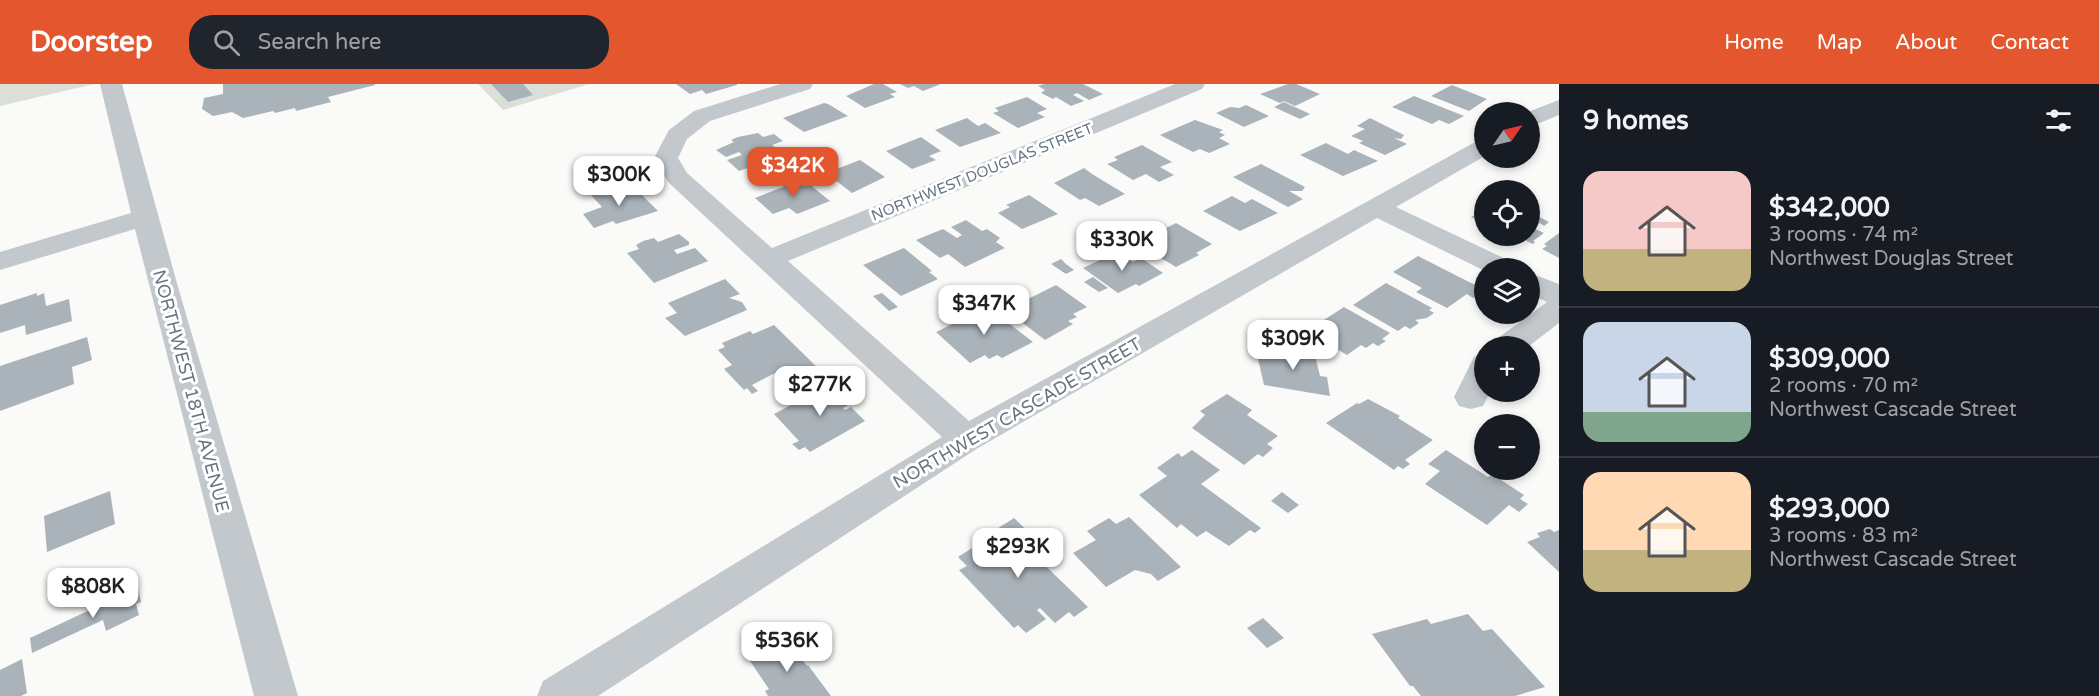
<!DOCTYPE html>
<html lang="en">
<head>
<meta charset="utf-8">
<style>
	body { margin:0; font-family:"Varela Round",sans-serif; background:#20242c; color:#f1f3f6; height:100vh; display:flex; flex-direction:column; font-size:22px; white-space:nowrap }
	* { box-sizing:border-box; margin:0 }
	p { font-size:20px; color:#9ea1a6 }
	.icon { flex:none; width:33px; height:33px; fill:none; stroke:currentColor; stroke-width:2; stroke-linecap:round; stroke-linejoin:round }
	.map { position:relative; flex:1; overflow:hidden }
	.side { display:flex; flex-direction:column; background:#171b24; width:540px }
	.side>* { flex:none }
	.needle { width:39px; rotate:56deg }
	.fabs { position:absolute; left:1474px; top:18px; display:grid; gap:12px }
	.fabs a { display:grid; place-items:center; width:66px; height:66px; border-radius:50%; background:#171b24; box-shadow:0 3px 9px #0003; font-size:30px }
	.price { position:absolute; translate:-50% -51px; padding:0 14px; border-radius:12px; background:#fff; color:#222; font-size:20px; line-height:39px; filter:drop-shadow(0 2px 3px #0008) }
	.price::after { content:''; position:absolute; left:50%; top:36px; width:18px; height:14px; margin-left:-9px; background:inherit; clip-path:polygon(0 0,100% 0,50% 100%) }
	.price.selected { background:#e4572e; color:#fff }
	ul { padding:0; list-style:none }
	li { display:flex; align-items:center; gap:18px; height:150px; padding:0 24px }
	li+li { border-top:2px solid #363941 }
	li span { display:grid; place-items:center; flex:none; width:168px; height:120px; border-radius:18px; color:#555 }
	li>.icon { margin-inline-start:auto }
	span .icon { width:72px; height:72px; fill:#fffc; stroke-width:1 }
	li b { font-size:26px }
	h2 { display:flex; justify-content:space-between; align-items:center; height:72px; padding:0 24px; font-size:26px }
	header { display:flex; align-items:center; gap:36px; box-sizing:border-box; height:84px; padding:0 30px; background:#e4572e; color:#fff }
	header strong { font-size:28px }
	nav { display:flex; gap:33px; margin-inline-start:auto; font-size:21px }
	.search { width:420px; height:54px; background:#20242c; display:flex; align-items:center; gap:15px; box-sizing:border-box; padding:0 21px; border-radius:24px; color:#9ea1a6; font-size:22px }
	main { display:flex; flex:1; min-height:0 }
	.map>svg:first-child { display:block }
	.green { fill:#dadfd7 }
	.building { fill:#aab3b9 }
	.lines { fill:none; stroke-linecap:round; stroke-linejoin:round }
	.minor { fill:#c3c8cc; fill-rule:evenodd }
	.labels { text-anchor:middle; stroke-width:6; stroke-linejoin:round; paint-order:stroke }
	.far-street-label { font-size:15px; fill:#657683; stroke:#fff }
	.street-label { font-size:18px; fill:#657683; stroke:#fff }
</style>
</head>
<body>
<header>
<strong>Doorstep</strong>
<div class="search"><svg class="icon" aria-label="search" viewBox="0 0 24 24"><circle cx="10" cy="10" r="6"/><path d="M15 15l6 6"/></svg>Search here</div>
<nav><a>Home</a><a>Map</a><a>About</a><a>Contact</a></nav>
</header>
<main>
<div class="map">
<svg width="1559" height="612" viewBox="0 0 1559 612">
	<rect width="100%" height="100%" fill="#fafaf8"/>
	<!-- green -->
	<g class="green">
		<polygon points="0,0 94,0 0,22"/>
		<polygon points="478,0 589,0 503,26"/>
	</g>
	<!-- building -->
	<g class="building">
		<polygon points="223,0 375,0 375,1 328,13 331,18 296,27 295,24 275,29 273,27 243,34 232,28 213,32 202,25 204,14 223,10"/>
		<polygon points="491,0 523,0 533,11 508,18"/>
		<polygon points="676,0 737,0 737,1 706,10 702,6 690,10"/>
		<polygon points="874,0 883,0 897,8 890,10 895,13 865,24 846,12"/>
		<polygon points="900,0 941,0 923,7 914,2 908,4"/>
		<polygon points="1044,0 1083,0 1103,10 1089,16 1077,9 1073,11 1084,17 1071,22 1056,13 1053,15 1041,9 1045,6 1038,2"/>
		<polygon points="1288,0 1296,0 1320,10 1295,22 1284,17 1280,19 1260,10"/>
		<polygon points="1452,1 1487,15 1469,27 1431,12"/>
		<polygon points="1414,12 1464,32 1449,40 1439,36 1432,40 1392,23"/>
		<polygon points="1027,13 1047,25 1037,29 1045,33 1018,44 993,29 999,27 995,24"/>
		<polygon points="1284,18 1310,30 1300,35 1274,23"/>
		<polygon points="824,19 828,20 848,32 804,48 783,34"/>
		<polygon points="1246,21 1269,32 1244,43 1216,29 1230,23 1239,24"/>
		<polygon points="967,34 978,42 985,39 1001,49 960,63 935,46"/>
		<polygon points="1370,34 1404,51 1401,55 1394,54 1407,60 1385,71 1359,59 1363,57 1351,52 1365,45 1357,42"/>
		<polygon points="1195,36 1223,46 1219,48 1225,51 1219,54 1230,60 1209,69 1200,65 1193,68 1160,51"/>
		<polygon points="758,49 763,53 774,50 783,57 772,61 785,71 739,87 727,76 742,71 739,68 726,73 716,66 734,58 731,56 738,53"/>
		<polygon points="921,53 941,67 929,72 936,76 912,85 886,67"/>
		<polygon points="1326,59 1348,70 1354,66 1378,77 1343,92 1300,71"/>
		<polygon points="1142,61 1172,78 1160,83 1174,91 1159,98 1146,90 1133,96 1107,80 1118,76 1114,73"/>
		<polygon points="860,76 885,93 852,109 826,89"/>
		<polygon points="1261,80 1305,103 1302,107 1289,107 1303,115 1288,123 1233,93"/>
		<polygon points="1084,84 1092,90 1125,110 1099,122 1085,114 1080,116 1054,99"/>
		<polygon points="803,95 830,117 797,130 789,124 773,130 755,114"/>
		<polygon points="622,101 632,110 639,108 658,127 616,140 613,137 594,144 583,130 602,123 591,111"/>
		<polygon points="1029,111 1058,130 1022,145 998,129 1010,123 1006,121"/>
		<polygon points="1232,112 1245,119 1252,115 1278,129 1240,147 1203,127"/>
		<polygon points="1485,125 1485,140 1471,133"/>
		<polygon points="1530,128 1549,138 1544,142 1540,139 1533,144 1544,149 1533,157 1535,158 1533,160 1516,152 1530,152"/>
		<polygon points="966,136 982,147 987,145 1000,154 996,158 1005,164 965,183 948,170 940,174 916,156 943,145 957,154 962,151 951,143"/>
		<polygon points="1176,139 1212,160 1196,169 1199,171 1176,183 1154,170 1160,166 1143,156"/>
		<polygon points="1559,149 1559,174 1542,165 1547,162 1544,160"/>
		<polygon points="679,150 689,158 689,161 674,166 677,170 695,164 708,177 654,199 627,169 639,165 636,161 643,157 654,154 658,158"/>
		<polygon points="904,164 932,187 929,188 938,195 901,212 863,181"/>
		<polygon points="1117,168 1133,178 1141,174 1163,189 1139,202 1136,200 1118,209 1083,184"/>
		<polygon points="1418,172 1469,198 1485,205 1473,214 1467,210 1447,224 1416,208 1422,204 1393,188"/>
		<polygon points="1061,175 1066,180 1074,186 1066,190 1051,180"/>
		<polygon points="1093,193 1108,204 1099,208 1084,198"/>
		<polygon points="725,195 740,210 729,214 742,218 747,226 685,252 665,234 677,229 668,219"/>
		<polygon points="1386,199 1432,224 1429,226 1434,229 1427,234 1415,236 1419,239 1410,245 1405,242 1398,247 1353,221"/>
		<polygon points="1056,201 1087,223 1073,230 1077,233 1068,237 1073,240 1045,256 1006,226"/>
		<polygon points="37,209 37,212 44,209 46,222 69,215 72,237 26,251 25,241 0,249 0,221"/>
		<polygon points="882,209 898,223 889,227 873,212"/>
		<polygon points="987,223 1033,258 1002,274 997,271 989,275 985,271 970,279 936,248"/>
		<polygon points="1344,223 1390,249 1382,255 1386,257 1378,262 1373,259 1366,264 1361,261 1347,271 1307,247"/>
		<polygon points="774,241 823,289 788,305 775,289 752,301 758,307 752,310 747,304 744,306 724,285 732,281 718,266 725,263 722,259 750,247 753,250"/>
		<polygon points="87,253 92,276 72,283 74,300 0,327 0,282"/>
		<polygon points="1284,263 1314,267 1320,292 1327,293 1330,312 1264,301 1256,266 1286,271"/>
		<polygon points="835,298 855,317 843,324 845,326 851,323 865,337 810,368 805,363 799,366 792,360 799,357 774,330"/>
		<polygon points="1227,310 1252,326 1247,331 1278,352 1267,360 1273,364 1263,373 1258,370 1244,381 1192,344 1205,331 1200,327"/>
		<polygon points="1368,315 1400,332 1398,334 1433,356 1405,376 1410,380 1403,385 1398,382 1394,386 1326,339 1357,319 1359,320"/>
		<polygon points="1192,366 1220,386 1201,400 1261,444 1255,449 1250,446 1229,462 1206,447 1197,453 1181,440 1177,444 1139,411 1167,392 1157,384 1178,369 1182,373"/>
		<polygon points="1446,366 1488,393 1492,390 1524,411 1520,415 1528,420 1519,428 1509,421 1487,441 1425,400 1440,387 1428,380"/>
		<polygon points="110,407 115,440 47,468 44,432"/>
		<polygon points="1282,408 1299,421 1288,429 1271,417"/>
		<polygon points="1129,433 1181,483 1158,497 1151,490 1135,486 1106,503 1073,469 1096,456 1087,447 1109,434 1116,440"/>
		<polygon points="1014,434 1038,457 1027,464 1088,523 1074,533 1069,528 1055,539 1040,524 1037,526 1046,535 1026,549 1018,541 1014,544 959,486 967,482 958,473 977,461 986,469 989,468 978,457"/>
		<polygon points="1550,445 1554,448 1559,446 1559,488 1527,458 1540,453 1537,449"/>
		<polygon points="130,504 131,507 138,504 141,518 136,520 139,531 106,547 103,536 32,569 30,554 109,517 108,514"/>
		<polygon points="1468,530 1483,547 1492,545 1545,603 1515,612 1421,612 1413,602 1410,602 1372,550 1427,535 1431,540"/>
		<polygon points="1263,534 1284,554 1267,564 1247,544"/>
		<polygon points="787,555 807,582 808,581 831,612 768,612 765,607 769,605 750,577"/>
		<polygon points="22,575 27,609 21,612 0,612 0,586"/>
	</g>
	<g class="lines">
		<!-- minor -->
		<g class="minor">
			<polygon points="100,0 122,0 178,203 298,612 254,612 135,145 0,186 0,168 131,129"/>
			<polygon points="780,0 813,0 810,5 710,37 687,55 678,74 687,89 772,164 1175,0 1205,0 1202,5 788,177 969,337 1477,57 1485,55 1485,72 1396,123 1512,178 1516,184 1485,184 1485,187 1377,134 978,364 598,612 537,612 543,597 942,353 668,98 654,74 669,46 694,27"/>
			<polygon points="1559,16 1559,31 1530,43 1530,28 1528,28"/>
			<polygon points="1530,189 1559,200 1559,239 1529,262 1494,262 1498,254 1547,218 1530,210"/>
			<polygon points="1485,270 1485,308 1490,308 1483,322 1471,325 1459,322 1454,313 1474,273"/>
		</g>
	</g>
	<g class="labels">
		<!-- far-street labels -->
		<g class="far-street-label">
			<text transform="translate(982 88) rotate(-22)" y="5">NORTHWEST DOUGLAS STREET</text>
		</g>
		<!-- street labels -->
		<g class="street-label">
			<text transform="translate(191 307) rotate(75)" y="6">NORTHWEST 18TH AVENUE</text>
			<text transform="translate(1017 329) rotate(-30)" y="6">NORTHWEST CASCADE STREET</text>
		</g>
	</g>
</svg>
<div class="fabs">
<a><svg class="needle" viewBox="-14 -14 28 28"><path d="M0-13l5 13h-10z" fill="#e53935"/><path d="M0 13l5-13h-10z" fill="#9ea1a6"/></svg></a>
<a><svg class="icon" aria-label="locate" viewBox="0 0 24 24"><circle cx="12" cy="12" r="6"/><path d="M12 2v4M12 18v4M2 12h4M18 12h4"/></svg></a>
<a><svg class="icon" aria-label="layers" viewBox="0 0 24 24"><path d="M12 4l9 5-9 5-9-5zM3 14l9 5 9-5"/></svg></a>
<a>+</a>
<a>−</a>
</div>
<b class="price selected" style="left:793px;top:114px">$342K</b>
<b class="price" style="left:619px;top:123px">$300K</b>
<b class="price" style="left:1122px;top:188px">$330K</b>
<b class="price" style="left:984px;top:252px">$347K</b>
<b class="price" style="left:1293px;top:287px">$309K</b>
<b class="price" style="left:820px;top:333px">$277K</b>
<b class="price" style="left:1018px;top:495px">$293K</b>
<b class="price" style="left:93px;top:535px">$808K</b>
<b class="price" style="left:787px;top:589px">$536K</b>
</div>
<section class="side">
<h2>9 homes<svg class="icon" aria-label="filters" viewBox="0 0 24 24"><path d="M4 7h16M4 17h16"/><circle cx="9" cy="7" r="2"/><circle cx="15" cy="17" r="2"/></svg></h2>
<ul>
<li><span style="background:linear-gradient(#f6c9c9 65%,#c2b280 0)"><svg class="icon" aria-label="home" viewBox="0 0 24 24"><path d="M3 11l9-7 9 7M6 9v11h12V9"/></svg></span><div><b>$342,000</b><p>3 rooms · 74 m²</p><p>Northwest Douglas Street</p></div></li>
<li><span style="background:linear-gradient(#c9d6e8 75%,#7fa58c 0)"><svg class="icon" aria-label="home" viewBox="0 0 24 24"><path d="M3 11l9-7 9 7M6 9v11h12V9"/></svg></span><div><b>$309,000</b><p>2 rooms · 70 m²</p><p>Northwest Cascade Street</p></div></li>
<li><span style="background:linear-gradient(#ffd9b3 65%,#c2b280 0)"><svg class="icon" aria-label="home" viewBox="0 0 24 24"><path d="M3 11l9-7 9 7M6 9v11h12V9"/></svg></span><div><b>$293,000</b><p>3 rooms · 83 m²</p><p>Northwest Cascade Street</p></div></li>
</ul>
</section>
</main>
</body>
</html>
